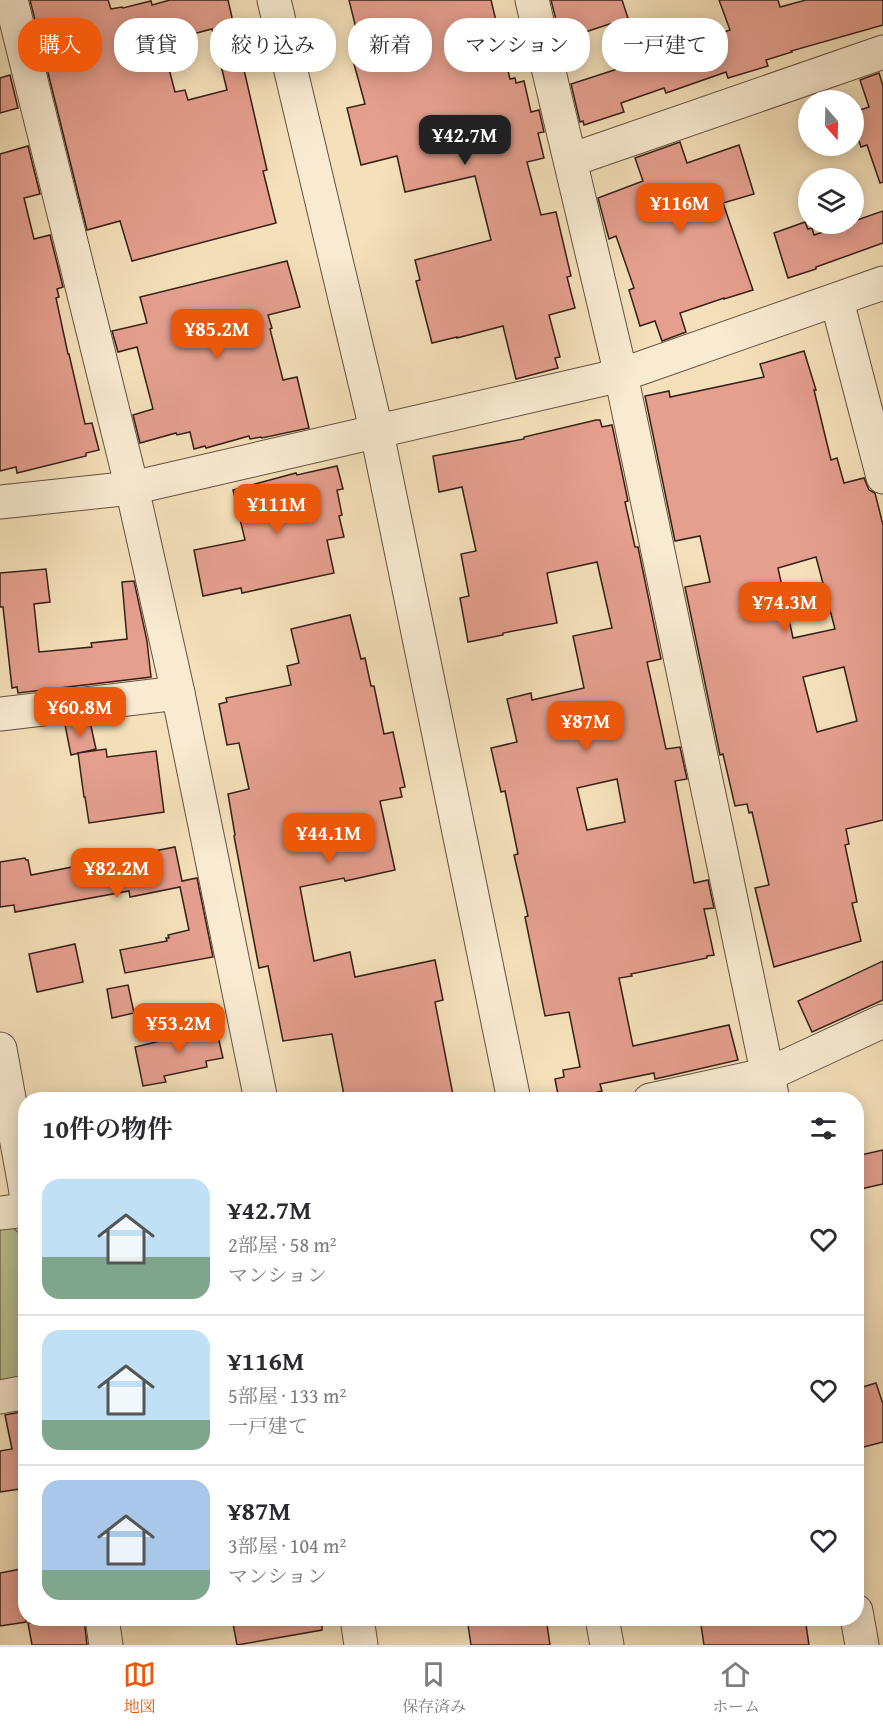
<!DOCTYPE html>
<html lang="ja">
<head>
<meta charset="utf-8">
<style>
	body { margin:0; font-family:"Gentium Book Plus","Noto Serif JP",serif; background:#f2f2f3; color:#2b2b33; height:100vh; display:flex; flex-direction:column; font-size:22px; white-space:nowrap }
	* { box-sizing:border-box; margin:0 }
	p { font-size:20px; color:#7c7c81 }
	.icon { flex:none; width:33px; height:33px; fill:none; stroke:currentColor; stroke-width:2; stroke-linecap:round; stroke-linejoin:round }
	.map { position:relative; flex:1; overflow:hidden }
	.side { position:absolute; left:18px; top:1092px; width:846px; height:534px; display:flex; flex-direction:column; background:#fff; border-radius:24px; box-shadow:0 3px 15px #0003 }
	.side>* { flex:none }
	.guide { position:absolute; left:18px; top:18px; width:848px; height:54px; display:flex; gap:12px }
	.needle { width:39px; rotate:160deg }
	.tools { position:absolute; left:798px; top:90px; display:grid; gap:12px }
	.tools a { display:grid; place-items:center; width:66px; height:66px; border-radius:50%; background:#fff; box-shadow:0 3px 15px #0003; font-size:30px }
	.price { position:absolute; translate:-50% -51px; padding:0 14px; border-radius:12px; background:#ea580c; color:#fff; font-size:20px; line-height:39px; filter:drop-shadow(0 2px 3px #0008) }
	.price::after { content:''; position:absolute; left:50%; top:36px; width:18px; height:14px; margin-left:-9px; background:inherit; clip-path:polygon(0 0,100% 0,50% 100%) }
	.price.current { background:#222; color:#fff }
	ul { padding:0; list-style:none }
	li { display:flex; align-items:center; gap:18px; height:150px; padding:0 24px }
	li+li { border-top:2px solid #e1e1e2 }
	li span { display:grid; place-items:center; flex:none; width:168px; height:120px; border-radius:18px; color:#555 }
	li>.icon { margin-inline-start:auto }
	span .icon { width:72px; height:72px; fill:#fffc; stroke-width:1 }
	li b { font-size:26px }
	h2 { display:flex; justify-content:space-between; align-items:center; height:72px; padding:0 24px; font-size:26px }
	.pill { padding:0 21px; border-radius:24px; background:#fff; box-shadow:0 3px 15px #0003; font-size:21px; line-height:54px }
	.pill.current { background:#ea580c; color:#fff }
	.dock { display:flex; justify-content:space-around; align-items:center; height:84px; border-top:2px solid #e1e1e2; background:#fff; font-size:16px; color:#7c7c81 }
	.dock a { display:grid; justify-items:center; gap:3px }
	.dock .current { color:#ea580c }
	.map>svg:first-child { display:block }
	.green { fill:#bac290; stroke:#787153; stroke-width:1.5 }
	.building { fill:#e59f8f; stroke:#352016; stroke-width:1.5; fill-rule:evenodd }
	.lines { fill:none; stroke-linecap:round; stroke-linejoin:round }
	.minor-casing { stroke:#65503f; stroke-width:35 }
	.minor { stroke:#f8ebd2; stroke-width:33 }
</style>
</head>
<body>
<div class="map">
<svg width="883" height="1645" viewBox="0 0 883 1645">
	<rect width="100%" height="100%" fill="#f4e0ba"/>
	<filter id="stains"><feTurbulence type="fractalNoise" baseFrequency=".00333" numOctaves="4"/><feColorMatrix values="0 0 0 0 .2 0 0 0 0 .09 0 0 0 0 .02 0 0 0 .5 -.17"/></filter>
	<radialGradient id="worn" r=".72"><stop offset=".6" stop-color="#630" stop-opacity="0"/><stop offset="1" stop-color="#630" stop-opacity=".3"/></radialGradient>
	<!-- green -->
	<polygon class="green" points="11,1226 20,1234 26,1264 25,1384 0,1389 0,1227"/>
	<!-- building -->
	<g class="building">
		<path d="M 30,0 L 108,0 L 111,9 L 122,7 L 123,8 L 151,1 L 152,5 L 170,0 L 228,0 L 267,170 L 263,171 L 276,223 L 132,261 L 120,221 L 87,230 ZM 212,29 L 227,90 L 188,100 L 185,90 L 175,92 L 162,42 Z"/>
		<polygon points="349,0 491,0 510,79 515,78 516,83 524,81 531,112 539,110 544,132 538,133 544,158 527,162 541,215 556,212 571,276 567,277 575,308 549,315 560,357 555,358 558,368 516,379 503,326 457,338 457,337 432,343 416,281 420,280 415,260 491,240 475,176 405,192 397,156 361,165 347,108 365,104 354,64 364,61"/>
		<polygon points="551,0 622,0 628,18 561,40"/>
		<polygon points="719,0 778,0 780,7 806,0 883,0 883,25 791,51 792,52 766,60 768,66 728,78 726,72 666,93 664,88 621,103 624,112 584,125 583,121 580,122 571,84 636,63 635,60 656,52 656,55 730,30"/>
		<polygon points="879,73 883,86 883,182 880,183 867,145 861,147 854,127 854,112 869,107 860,80"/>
		<polygon points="10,75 18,108 0,113 0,78"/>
		<polygon points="680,142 687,163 739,145 754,194 723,203 753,290 724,299 724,298 680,313 686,332 662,341 655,321 640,326 629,290 634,288 616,236 609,239 598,198 643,181 635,158"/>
		<polygon points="28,146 40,194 24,198 34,239 50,235 63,287 57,289 59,297 56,298 68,354 69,354 85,424 92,423 99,450 86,453 86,456 17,473 16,467 0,471 0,154"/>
		<polygon points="883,211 883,243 816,267 816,269 788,278 774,233 805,222 808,229 812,228 814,235 847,224 854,224 854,221"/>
		<polygon points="287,261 300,307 268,315 272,328 270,329 283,380 297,377 309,428 262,438 261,437 250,439 249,436 206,448 205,446 194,449 190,432 177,435 176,433 140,443 133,415 153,409 137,347 118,352 112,331 147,323 140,297"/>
		<path d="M 804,351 L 816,390 L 814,390 L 831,460 L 837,458 L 844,483 L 864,478 L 869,490 L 875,493 L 883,525 L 883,820 L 846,829 L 849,844 L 845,845 L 857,902 L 852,903 L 861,941 L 774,967 L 755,888 L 769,885 L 752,812 L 749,813 L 747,804 L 735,806 L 723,754 L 720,755 L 685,587 L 710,582 L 700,536 L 675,541 L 645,396 L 669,391 L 670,397 L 764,377 L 760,364 ZM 816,557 L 835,629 L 793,638 L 778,568 ZM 844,667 L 857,721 L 817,732 L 803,677 Z"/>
		<path d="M 596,420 L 600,420 L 602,427 L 612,425 L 628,501 L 625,502 L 635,547 L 638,547 L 661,659 L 647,662 L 655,698 L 666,749 L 680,747 L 687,779 L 675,781 L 694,883 L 708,880 L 714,908 L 704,909 L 714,955 L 707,956 L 707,958 L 631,974 L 632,976 L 619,978 L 633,1046 L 729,1025 L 738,1060 L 655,1079 L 654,1073 L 600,1084 L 602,1091 L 567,1100 L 559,1100 L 555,1079 L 564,1077 L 563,1070 L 580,1067 L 569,1012 L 545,1016 L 525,917 L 528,916 L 514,855 L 518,854 L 505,791 L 501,792 L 491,748 L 517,742 L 507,699 L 531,693 L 532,700 L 584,688 L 573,636 L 612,628 L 597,562 L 547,573 L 557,623 L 503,633 L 503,635 L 468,642 L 460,598 L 469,596 L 461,554 L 476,551 L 462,487 L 439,492 L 433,456 L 524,439 L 524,437 ZM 617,779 L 625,822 L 587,830 L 577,788 Z"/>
		<polygon points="337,466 343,489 337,490 342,515 339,516 344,537 327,540 334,573 242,593 241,588 203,596 194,550 245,540 233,490 296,473 297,475"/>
		<polygon points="46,569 50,602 34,604 39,652 92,647 91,643 127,639 122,582 134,581 147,641 151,677 18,693 17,687 12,688 3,607 0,607 0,573"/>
		<polygon points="350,615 361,659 365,658 371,686 374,686 384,734 393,732 405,787 400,788 402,797 380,801 395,870 345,881 344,878 300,887 314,961 350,952 355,977 435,960 443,1000 435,1002 454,1100 345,1100 332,1034 283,1041 268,966 259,968 234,836 235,835 228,794 249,789 239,743 227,745 219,704 227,702 226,698 291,685 287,666 299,663 291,629"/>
		<polygon points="90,722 96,749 71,755 65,725"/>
		<polygon points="106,749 107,757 156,751 164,812 89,823 85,797 84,797 78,753"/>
		<polygon points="175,847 182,881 197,878 213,957 125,973 120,950 167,941 166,938 169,938 168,935 189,930 180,887 130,897 129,891 15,912 14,905 0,907 0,862 25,858 26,860 28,860 31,875"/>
		<polygon points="75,944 83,982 37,992 29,954"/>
		<polygon points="883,961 883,1000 812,1032 798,1001"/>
		<polygon points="128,985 134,1013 112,1018 107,989"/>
		<polygon points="215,1023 223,1058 206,1061 207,1067 164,1076 166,1082 143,1086 135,1047 181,1036 180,1031"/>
		<polygon points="883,1150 883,1184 856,1190 856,1156"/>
		<polygon points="876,1383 883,1404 883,1442 856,1449 856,1389"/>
		<polygon points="26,1411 26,1488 0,1492 0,1451 12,1449 5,1415"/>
		<polygon points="26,1568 26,1622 0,1626 0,1573"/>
		<polygon points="55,1618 84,1618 87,1645 32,1645 28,1623"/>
		<polygon points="232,1618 322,1618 322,1630 237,1645"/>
		<polygon points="467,1618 546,1618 550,1645 471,1645"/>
		<polygon points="700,1618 805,1618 809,1645 704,1645"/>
	</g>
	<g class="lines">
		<defs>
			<g id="minor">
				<polyline points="11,0 132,488 178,693 261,1100"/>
				<polyline points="274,0 377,433 514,1100"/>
				<polyline points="532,0 621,375 773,1100"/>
				<polyline points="571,160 883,52"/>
				<polyline points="837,301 883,477"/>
				<polyline points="0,502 132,488 621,375 883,283"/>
				<polyline points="0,714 178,693"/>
				<polyline points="0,1049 26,1192"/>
				<polyline points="650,1100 769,1074 883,1021"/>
				<polyline points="0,1213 26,1210"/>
				<polyline points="0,1397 26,1392"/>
				<polyline points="856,1611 862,1645"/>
				<polyline points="102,1618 106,1645"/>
				<polyline points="357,1618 361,1645"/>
				<polyline points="602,1618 607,1645"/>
			</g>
		</defs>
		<!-- minor casing -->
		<use href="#minor" class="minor-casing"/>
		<!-- minor -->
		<use href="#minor" class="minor"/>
	</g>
	<rect width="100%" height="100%" filter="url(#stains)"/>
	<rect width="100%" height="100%" fill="url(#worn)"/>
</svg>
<div class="tools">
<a><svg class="needle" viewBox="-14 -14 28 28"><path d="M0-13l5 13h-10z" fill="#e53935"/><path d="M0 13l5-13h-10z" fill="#7c7c81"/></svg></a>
<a><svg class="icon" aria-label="layers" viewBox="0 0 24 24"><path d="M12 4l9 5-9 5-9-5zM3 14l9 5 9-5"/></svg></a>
</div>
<b class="price current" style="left:465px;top:166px">¥42.7M</b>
<b class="price" style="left:680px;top:234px">¥116M</b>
<b class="price" style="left:217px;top:360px">¥85.2M</b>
<b class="price" style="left:277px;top:535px">¥111M</b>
<b class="price" style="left:785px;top:633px">¥74.3M</b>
<b class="price" style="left:80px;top:738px">¥60.8M</b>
<b class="price" style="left:586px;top:752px">¥87M</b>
<b class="price" style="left:329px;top:864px">¥44.1M</b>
<b class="price" style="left:117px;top:899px">¥82.2M</b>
<b class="price" style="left:179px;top:1054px">¥53.2M</b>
<div class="guide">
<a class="pill current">購入</a>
<a class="pill">賃貸</a>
<a class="pill">絞り込み</a>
<a class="pill">新着</a>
<a class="pill">マンション</a>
<a class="pill">一戸建て</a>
</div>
<section class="side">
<h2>10件の物件<svg class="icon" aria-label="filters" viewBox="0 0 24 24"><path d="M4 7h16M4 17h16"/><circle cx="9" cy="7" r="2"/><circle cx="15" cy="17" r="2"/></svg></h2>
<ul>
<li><span style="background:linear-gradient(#bfe0f5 65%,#7fa58c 0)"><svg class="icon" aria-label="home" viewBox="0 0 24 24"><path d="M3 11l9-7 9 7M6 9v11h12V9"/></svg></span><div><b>¥42.7M</b><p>2部屋 · 58 m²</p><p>マンション</p></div><svg class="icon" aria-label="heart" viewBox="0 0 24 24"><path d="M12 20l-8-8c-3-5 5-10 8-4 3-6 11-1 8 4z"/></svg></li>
<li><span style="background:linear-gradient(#bfe0f5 75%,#7fa58c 0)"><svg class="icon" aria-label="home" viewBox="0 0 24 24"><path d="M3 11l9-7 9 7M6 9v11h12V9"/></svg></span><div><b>¥116M</b><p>5部屋 · 133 m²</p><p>一戸建て</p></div><svg class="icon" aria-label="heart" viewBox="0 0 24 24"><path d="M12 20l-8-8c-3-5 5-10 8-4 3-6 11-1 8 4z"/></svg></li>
<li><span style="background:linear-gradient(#a9c7e8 75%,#7fa58c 0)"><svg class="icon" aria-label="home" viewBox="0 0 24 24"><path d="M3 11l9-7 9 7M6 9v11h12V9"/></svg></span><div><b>¥87M</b><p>3部屋 · 104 m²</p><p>マンション</p></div><svg class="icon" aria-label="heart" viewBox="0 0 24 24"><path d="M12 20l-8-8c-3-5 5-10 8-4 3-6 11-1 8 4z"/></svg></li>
</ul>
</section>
</div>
<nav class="dock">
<a class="current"><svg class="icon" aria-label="map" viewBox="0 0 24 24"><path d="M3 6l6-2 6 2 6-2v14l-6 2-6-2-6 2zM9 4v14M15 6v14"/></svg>地図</a>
<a><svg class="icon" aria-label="saved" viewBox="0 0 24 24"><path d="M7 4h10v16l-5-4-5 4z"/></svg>保存済み</a>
<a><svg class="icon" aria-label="home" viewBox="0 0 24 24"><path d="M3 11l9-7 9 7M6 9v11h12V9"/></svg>ホーム</a>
</nav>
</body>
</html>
